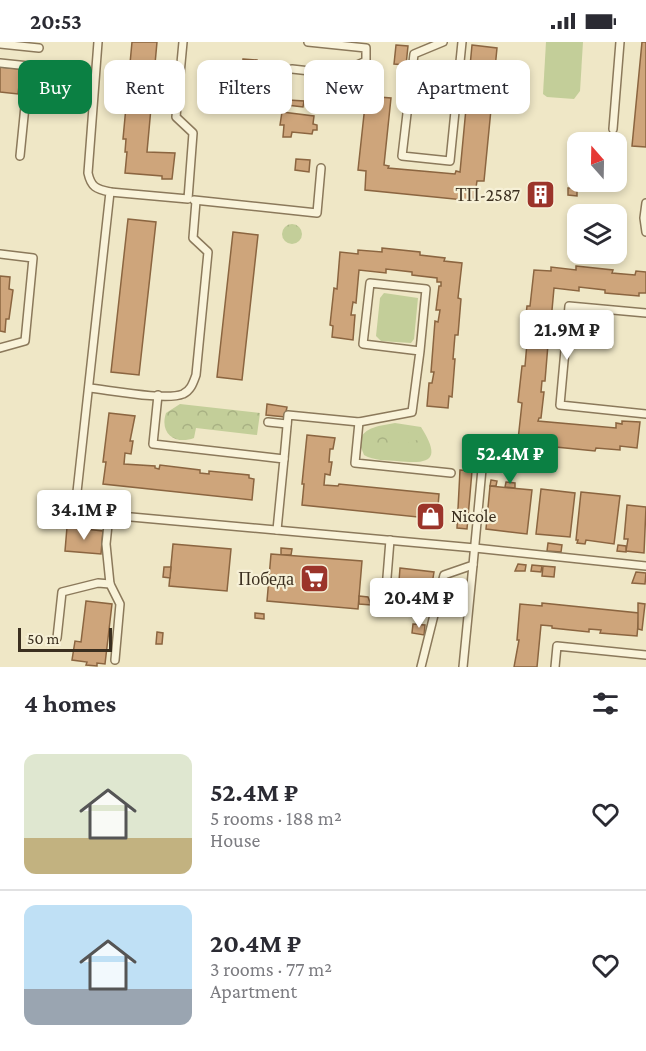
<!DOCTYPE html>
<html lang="en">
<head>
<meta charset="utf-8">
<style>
	body { margin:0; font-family:"Crimson Pro",serif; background:#f2f2f3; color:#2b2b33; height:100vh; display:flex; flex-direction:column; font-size:22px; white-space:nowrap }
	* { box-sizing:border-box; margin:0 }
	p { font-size:20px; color:#7c7c81 }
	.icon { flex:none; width:33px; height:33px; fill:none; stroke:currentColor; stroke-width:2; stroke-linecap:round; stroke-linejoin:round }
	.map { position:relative; height:625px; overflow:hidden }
	.panel { display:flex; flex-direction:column; background:#fff; flex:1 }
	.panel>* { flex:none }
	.banner { position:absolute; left:18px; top:18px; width:610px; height:54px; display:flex; gap:12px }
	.needle { width:39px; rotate:340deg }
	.tools { position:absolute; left:567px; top:90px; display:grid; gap:12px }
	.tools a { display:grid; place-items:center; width:60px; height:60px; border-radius:12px; background:#fff; box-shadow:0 3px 9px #0003; font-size:30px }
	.scale { position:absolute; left:18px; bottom:15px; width:94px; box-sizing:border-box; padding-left:6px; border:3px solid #3b2f1f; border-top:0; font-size:16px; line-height:21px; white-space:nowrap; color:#3b2f1f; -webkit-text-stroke:4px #f6f0d6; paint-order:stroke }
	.price { position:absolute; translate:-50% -51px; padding:0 14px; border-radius:6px; background:#fff; color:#222; font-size:20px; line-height:39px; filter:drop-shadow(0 2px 3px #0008) }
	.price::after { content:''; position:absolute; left:50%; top:36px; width:18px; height:14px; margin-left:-9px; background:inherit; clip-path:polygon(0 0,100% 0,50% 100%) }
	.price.selected { background:#0b8043; color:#fff }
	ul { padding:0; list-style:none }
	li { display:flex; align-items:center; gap:18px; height:150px; padding:0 24px }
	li+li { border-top:2px solid #e1e1e2 }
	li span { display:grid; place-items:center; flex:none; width:168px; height:120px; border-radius:12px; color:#555 }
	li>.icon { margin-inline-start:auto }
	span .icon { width:72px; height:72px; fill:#fffc; stroke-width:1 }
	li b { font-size:26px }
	h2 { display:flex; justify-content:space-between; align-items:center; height:72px; padding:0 24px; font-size:26px }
	.pill { padding:0 21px; border-radius:12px; background:#fff; box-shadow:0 3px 9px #0003; font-size:21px; line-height:54px }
	.pill.selected { background:#0b8043; color:#fff }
	.status { display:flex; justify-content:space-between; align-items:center; height:42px; padding:0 30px; background:#fff; direction:ltr }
	.status svg { height:16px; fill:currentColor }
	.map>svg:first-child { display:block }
	.green { fill:#c3ce99 }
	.park { fill:url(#park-crowns) }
	.building { fill:#cea57b; stroke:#8b6540; stroke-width:1.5 }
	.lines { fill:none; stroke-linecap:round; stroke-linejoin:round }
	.lane-casing { stroke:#8b795b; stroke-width:10 }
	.lane { stroke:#f9f3da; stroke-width:7 }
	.labels { text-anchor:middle; stroke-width:4.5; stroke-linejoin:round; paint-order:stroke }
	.poi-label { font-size:18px; fill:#3b2f1f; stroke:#f6f0d6; text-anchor:end }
</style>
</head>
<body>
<div class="status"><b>20:53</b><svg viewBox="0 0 49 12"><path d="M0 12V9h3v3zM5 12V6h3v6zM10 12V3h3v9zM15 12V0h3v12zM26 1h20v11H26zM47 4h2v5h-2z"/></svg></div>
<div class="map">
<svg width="646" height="625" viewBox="0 0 646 625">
	<defs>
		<pattern id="park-crowns" width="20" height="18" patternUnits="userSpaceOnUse" patternTransform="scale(1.5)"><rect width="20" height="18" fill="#c3ce99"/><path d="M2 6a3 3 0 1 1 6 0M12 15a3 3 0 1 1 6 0" fill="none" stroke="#a8b183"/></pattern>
	</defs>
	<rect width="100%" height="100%" fill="#efe7c6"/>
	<!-- green -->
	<g class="green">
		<polygon points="546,0 583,0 580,49 574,57 547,55 543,52"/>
		<polygon points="384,251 418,256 414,297 411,301 381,299 376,294 380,256"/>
		<path d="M 395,381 L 421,385 C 441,417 432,423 397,419 C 387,418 374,419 364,413 L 359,400 C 364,384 381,384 395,381 Z"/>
	</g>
	<!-- park -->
	<g class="park">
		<circle cx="292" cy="192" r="10"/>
		<path d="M 180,362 L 260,371 L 257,393 L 196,386 L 194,396 C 176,403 159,392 166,371 Z"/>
		<circle cx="377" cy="400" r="11"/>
		<circle cx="415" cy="406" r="8"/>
	</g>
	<!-- building -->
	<g class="building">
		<polygon points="132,0 157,0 147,110 175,111 172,137 162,137 162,134 125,131 127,110 125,110 126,97 123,97"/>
		<polygon points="642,0 646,0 646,105 632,104"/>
		<polygon points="396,3 408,4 406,23 394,22"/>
		<polygon points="472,3 497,6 484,139 477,139 474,159 365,148 366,129 358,128 366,54 391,56 384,123 389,124 388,126 455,132 456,129 460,130"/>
		<polygon points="243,17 257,18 256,32 242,31"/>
		<polygon points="0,25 21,27 18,52 0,50"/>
		<polygon points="288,58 304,59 303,65 287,63"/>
		<polygon points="282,70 314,74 313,82 317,83 317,88 313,88 312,92 292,90 291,95 283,95 284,83 280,83"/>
		<polygon points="296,117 310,118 309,130 295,128"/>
		<polygon points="537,143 548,144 546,164 534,162"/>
		<polygon points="568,146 577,146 577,154 568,153"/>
		<polygon points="128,177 156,180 139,333 111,330"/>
		<polygon points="233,190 258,193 242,338 217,335"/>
		<polygon points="382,206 420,210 420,213 445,216 444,219 462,221 458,256 461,257 458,293 455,293 453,317 455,317 452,355 449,354 448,366 427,364 429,341 432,341 434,330 431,330 435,279 438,280 440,268 436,268 439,244 441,244 441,240 437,240 437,236 412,233 412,230 386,227 386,231 359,228 356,261 353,260 351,273 355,273 353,298 332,295 333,284 330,283 334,246 337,247 340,210 358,212 358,208 382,210"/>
		<polygon points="576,224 613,228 612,231 635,233 636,229 646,230 646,251 639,251 639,254 605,251 605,248 579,245 579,249 554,246 551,279 547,279 546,289 549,290 545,339 542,339 541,350 544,350 541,376 539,376 538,379 616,386 616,381 622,382 622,379 640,380 637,406 620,404 620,408 596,406 595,409 536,403 536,400 518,398 522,361 518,360 522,324 525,324 527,301 523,300 527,264 530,264 534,228 551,229 551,225 576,228"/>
		<polygon points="0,234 10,235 9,247 13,248 9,277 6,277 5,290 0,289"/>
		<polygon points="267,362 287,365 285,375 266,373"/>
		<polygon points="109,371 135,374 130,399 133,399 131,412 125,411 124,422 155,424 155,426 159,427 160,423 200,428 200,431 209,432 209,429 249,433 249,436 254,437 252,458 103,442 106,420 103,420"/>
		<polygon points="307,393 335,396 333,407 330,407 329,420 332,420 330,433 325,432 324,443 338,444 339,442 439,452 437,477 302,463 304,442 302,442"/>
		<polygon points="460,428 472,429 467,487 457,486"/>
		<polygon points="491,438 497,439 496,444 490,444"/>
		<polygon points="506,440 515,441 515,446 505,445"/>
		<polygon points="490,444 532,448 527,492 486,487"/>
		<polygon points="541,447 575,451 570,495 536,492"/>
		<polygon points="581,450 620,454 614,502 586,498 585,502 577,501 578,498 576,498"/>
		<polygon points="627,463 646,465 644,511 626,509 628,497 624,497"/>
		<polygon points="67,485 103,489 101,512 65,509"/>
		<polygon points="548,501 562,503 561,510 547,509"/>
		<polygon points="173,502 231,507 227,549 169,544"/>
		<polygon points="618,503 626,504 626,510 617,509"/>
		<polygon points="281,506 292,507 291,513 281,513"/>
		<polygon points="271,512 362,519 358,567 267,559"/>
		<polygon points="518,522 526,523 525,529 515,529"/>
		<polygon points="532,523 542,524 541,530 531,529"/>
		<polygon points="543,524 555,525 554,535 542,534"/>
		<polygon points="164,525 171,525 170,536 163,535"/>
		<polygon points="400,526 434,530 432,542 399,539"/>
		<polygon points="636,530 646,531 645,542 632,541"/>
		<polygon points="359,554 368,555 371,563 359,562"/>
		<polygon points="86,559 112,562 105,622 97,621 97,624 86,623 87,620 72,618 75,599 81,600"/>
		<polygon points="542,561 639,571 637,594 600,591 601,588 589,587 589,590 552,586 552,584 541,583 537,625 514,625 519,598 517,598 520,562 542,564"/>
		<polygon points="638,561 645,562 642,588 638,587"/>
		<polygon points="255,571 264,572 264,577 255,576"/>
		<polygon points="413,582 425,583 424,593 412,591"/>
		<polygon points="157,590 163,591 162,602 156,602"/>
	</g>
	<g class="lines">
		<defs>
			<g id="lane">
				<path d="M 98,0 L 88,131 C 91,145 96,147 110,150 L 77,450 L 81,464 L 94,471 L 109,473 L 475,506 L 646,524"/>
				<polyline points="443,0 414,12 402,114 450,119 462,0"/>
				<polyline points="0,2 39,6"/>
				<polyline points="0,21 29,24 20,114"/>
				<polyline points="292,27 337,32 366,19 366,6 308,0"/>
				<polyline points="613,87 620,0"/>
				<polyline points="110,150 188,157 193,91 176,75 183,0"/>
				<polyline points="194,158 317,171 321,126"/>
				<polyline points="646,161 644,176 646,190"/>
				<polyline points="0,212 33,216 25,299 0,306"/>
				<polyline points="646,271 569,264 560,363 646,372"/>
				<path d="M 89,346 C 109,348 166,359 183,352 C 191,348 193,341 196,333 L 208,210 L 193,196 L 196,159"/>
				<polyline points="158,353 153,402 284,417 277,488"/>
				<polyline points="268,380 287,382"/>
				<polyline points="359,380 355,421 451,431"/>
				<polyline points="284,417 288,373 359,380 412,370 420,309 363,302 370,241 426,247 420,309"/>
				<polyline points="109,473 106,502 110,542 120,562 115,618"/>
				<polyline points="385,560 390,498"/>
				<polyline points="57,596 62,550 98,541 110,542"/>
				<polyline points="421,625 444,533 473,523 482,427"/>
				<polyline points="463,625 473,523"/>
				<polyline points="555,625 557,604 646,613"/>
			</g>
		</defs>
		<!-- lane casing -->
		<use href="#lane" class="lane-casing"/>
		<!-- lane -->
		<use href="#lane" class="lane"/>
	</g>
	<!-- icons -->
	<defs>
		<symbol id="building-square" viewBox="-11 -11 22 22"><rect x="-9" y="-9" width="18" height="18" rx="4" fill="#9b342a" stroke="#f6f0d6"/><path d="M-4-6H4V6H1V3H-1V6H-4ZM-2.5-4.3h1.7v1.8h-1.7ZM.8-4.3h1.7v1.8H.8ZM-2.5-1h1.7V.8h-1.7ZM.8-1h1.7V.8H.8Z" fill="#fff"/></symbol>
		<symbol id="shop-square" viewBox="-11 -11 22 22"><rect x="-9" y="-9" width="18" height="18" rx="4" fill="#9b342a" stroke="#f6f0d6"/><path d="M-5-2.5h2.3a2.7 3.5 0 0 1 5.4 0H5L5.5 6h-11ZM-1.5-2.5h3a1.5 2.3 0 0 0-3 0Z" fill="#fff"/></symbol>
		<symbol id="supermarket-square" viewBox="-11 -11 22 22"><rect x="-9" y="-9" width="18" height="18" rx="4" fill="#9b342a" stroke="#f6f0d6"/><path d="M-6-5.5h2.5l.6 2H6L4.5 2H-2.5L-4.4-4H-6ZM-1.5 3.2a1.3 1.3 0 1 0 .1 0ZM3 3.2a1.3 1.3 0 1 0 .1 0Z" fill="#fff"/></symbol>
	</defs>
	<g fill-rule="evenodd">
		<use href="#building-square" x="524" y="136" width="33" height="33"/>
		<use href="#shop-square" x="414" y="458" width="33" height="33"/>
		<use href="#supermarket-square" x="298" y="520" width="33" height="33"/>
	</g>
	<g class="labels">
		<!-- poi labels -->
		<g class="poi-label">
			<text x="520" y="159">ТП-2587</text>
			<text x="451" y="480" text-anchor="start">Nicole</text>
			<text x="294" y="543">Победа</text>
		</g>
	</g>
</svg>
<div class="tools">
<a><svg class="needle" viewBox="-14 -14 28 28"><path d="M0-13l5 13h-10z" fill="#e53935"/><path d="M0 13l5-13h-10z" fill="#7c7c81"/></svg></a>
<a><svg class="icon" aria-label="layers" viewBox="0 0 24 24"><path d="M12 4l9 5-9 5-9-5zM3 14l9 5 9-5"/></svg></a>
</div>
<div class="scale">50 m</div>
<b class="price" style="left:567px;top:319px">21.9M ₽</b>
<b class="price selected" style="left:510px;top:443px">52.4M ₽</b>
<b class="price" style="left:84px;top:499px">34.1M ₽</b>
<b class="price" style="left:419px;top:587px">20.4M ₽</b>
<div class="banner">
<a class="pill selected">Buy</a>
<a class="pill">Rent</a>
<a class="pill">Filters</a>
<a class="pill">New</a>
<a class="pill">Apartment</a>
</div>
</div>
<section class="panel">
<h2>4 homes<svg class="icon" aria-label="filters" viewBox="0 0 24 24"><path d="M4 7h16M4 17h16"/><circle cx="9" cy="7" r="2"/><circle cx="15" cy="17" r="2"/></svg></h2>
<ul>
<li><span style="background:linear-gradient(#dfe7d0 70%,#c2b280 0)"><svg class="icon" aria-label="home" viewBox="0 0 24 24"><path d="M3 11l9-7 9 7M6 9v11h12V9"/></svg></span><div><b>52.4M ₽</b><p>5 rooms · 188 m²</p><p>House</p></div><svg class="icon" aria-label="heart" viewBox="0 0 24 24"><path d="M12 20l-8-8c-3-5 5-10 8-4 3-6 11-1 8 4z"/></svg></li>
<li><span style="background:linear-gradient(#bfe0f5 70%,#9aa5b1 0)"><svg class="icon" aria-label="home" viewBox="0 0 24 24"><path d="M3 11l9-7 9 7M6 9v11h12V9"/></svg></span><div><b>20.4M ₽</b><p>3 rooms · 77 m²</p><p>Apartment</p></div><svg class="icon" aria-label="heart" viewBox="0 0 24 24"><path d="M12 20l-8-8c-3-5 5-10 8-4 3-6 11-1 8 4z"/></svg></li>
</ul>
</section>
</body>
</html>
